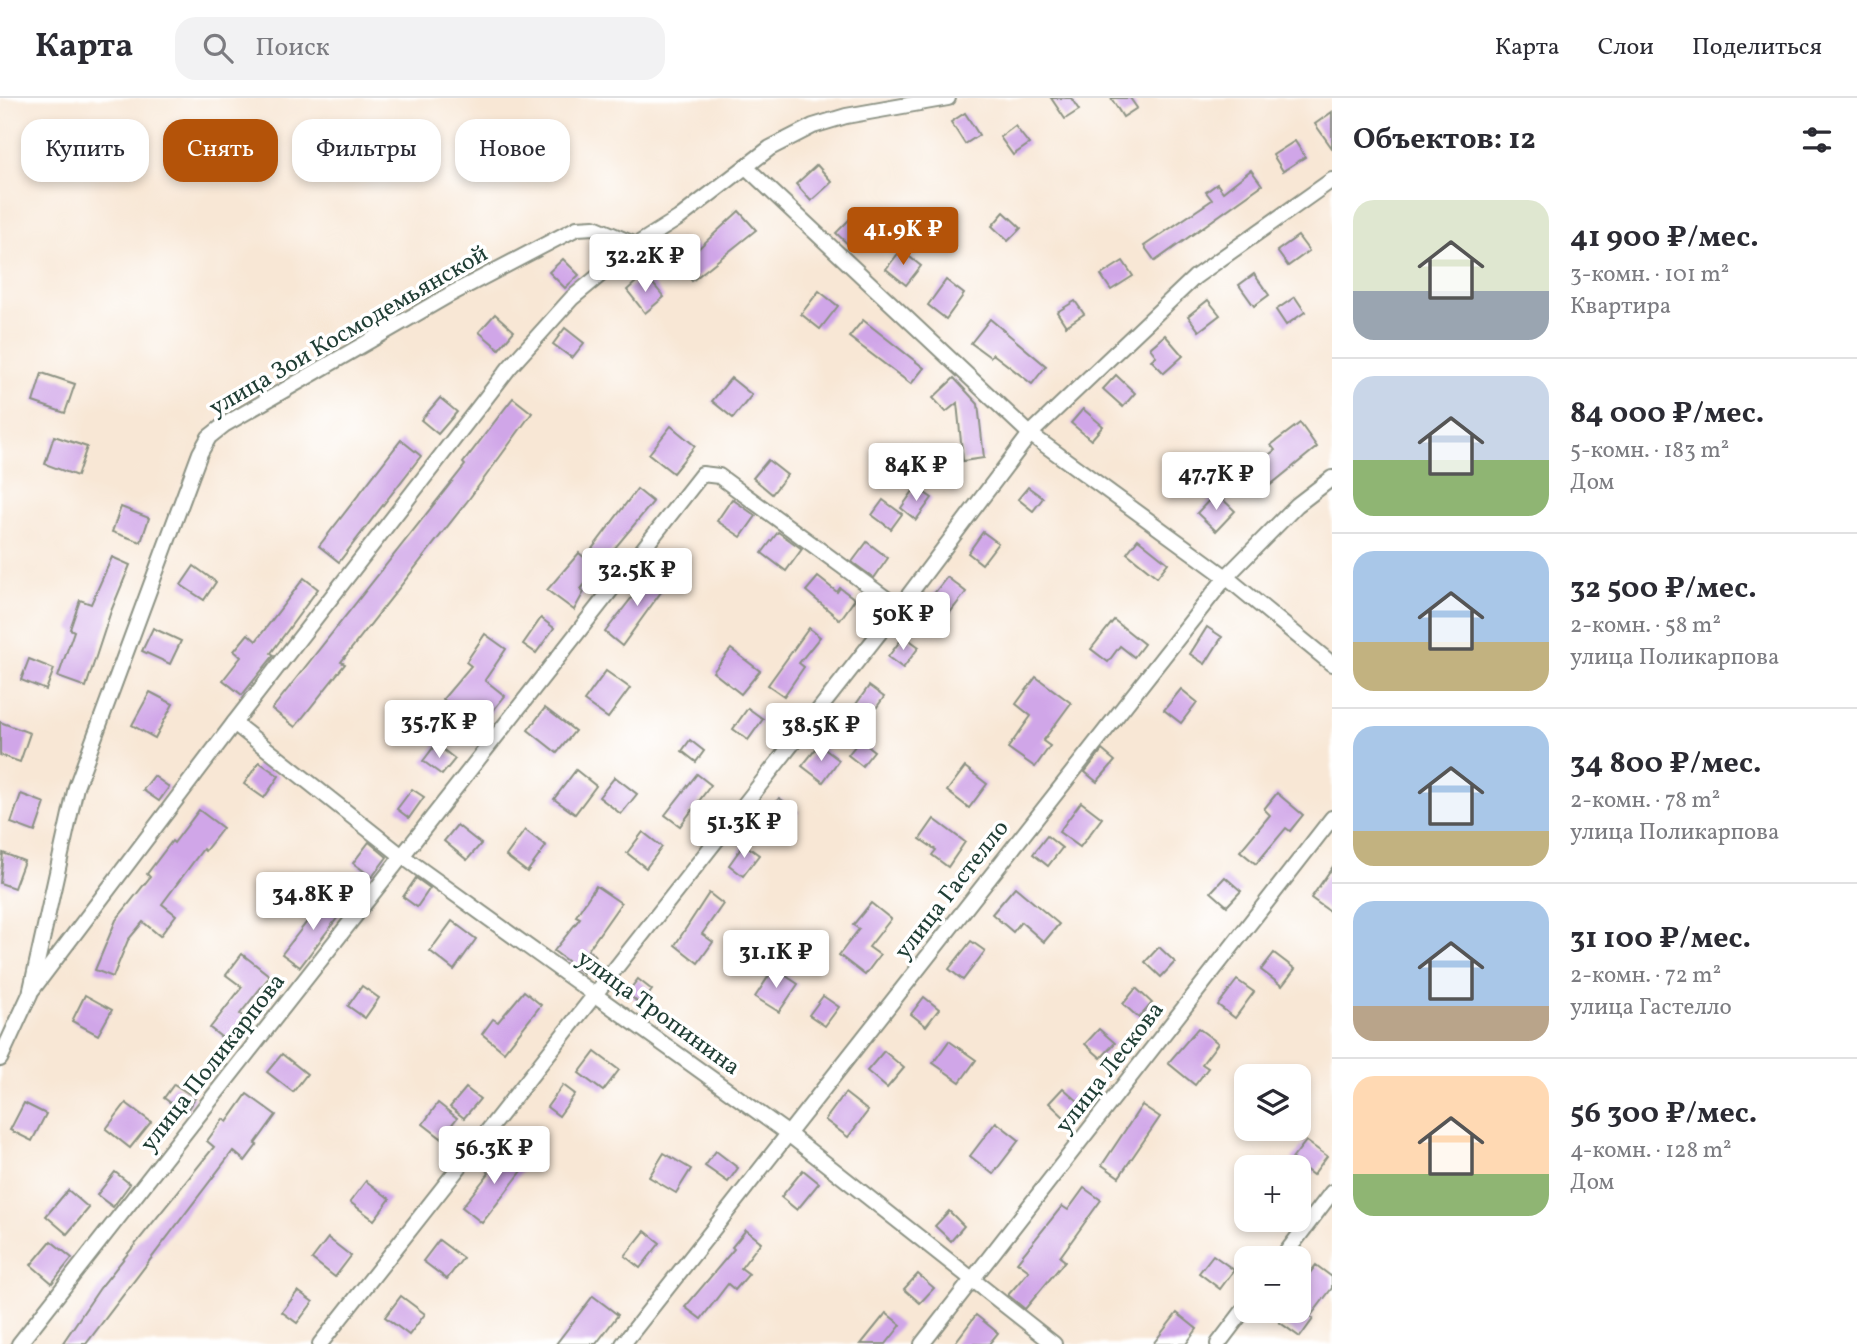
<!DOCTYPE html>
<html lang="ru">
<head>
<meta charset="utf-8">
<style>
	body { margin:0; font-family:Vollkorn,serif; background:#f2f2f3; color:#2b2b33; height:100vh; display:flex; flex-direction:column; font-size:26px; white-space:nowrap }
	* { box-sizing:border-box; margin:0 }
	p { font-size:23px; color:#7c7c81 }
	.icon { flex:none; width:38px; height:38px; fill:none; stroke:currentColor; stroke-width:2; stroke-linecap:round; stroke-linejoin:round }
	.map { position:relative; flex:1; overflow:hidden }
	.sheet { display:flex; flex-direction:column; background:#fff; width:525px }
	.sheet>* { flex:none }
	.top-card { position:absolute; left:21px; top:21px; width:665px; height:63px; display:flex; gap:14px }
	.buttons { position:absolute; left:1234px; top:966px; display:grid; gap:14px }
	.buttons a { display:grid; place-items:center; width:77px; height:77px; border-radius:14px; background:#fff; box-shadow:0 4px 10px #0003; font-size:35px }
	.price { position:absolute; translate:-50% -60px; padding:0 16px; border-radius:7px; background:#fff; color:#222; font-size:23px; line-height:46px; filter:drop-shadow(0 2px 4px #0008) }
	.price::after { content:''; position:absolute; left:50%; top:42px; width:21px; height:16px; margin-left:-10px; background:inherit; clip-path:polygon(0 0,100% 0,50% 100%) }
	.price.selected { background:#b45309; color:#fff }
	ul { padding:0; list-style:none }
	li { display:flex; align-items:center; gap:21px; height:175px; padding:0 21px }
	li+li { border-top:2px solid #e1e1e2 }
	li span { display:grid; place-items:center; flex:none; width:196px; height:140px; border-radius:21px; color:#555 }
	li>.icon { margin-inline-start:auto }
	span .icon { width:84px; height:84px; fill:#fffc; stroke-width:1 }
	li b { font-size:30px }
	h2 { display:flex; justify-content:space-between; align-items:center; height:84px; padding:0 21px; font-size:30px }
	.chip { padding:0 24px; border-radius:21px; background:#fff; box-shadow:0 4px 10px #0003; font-size:24px; line-height:63px }
	.chip.selected { background:#b45309; color:#fff }
	header { display:flex; align-items:center; gap:42px; box-sizing:border-box; height:98px; padding:0 35px; background:#fff; border-bottom:2px solid #e1e1e2 }
	header strong { font-size:33px }
	nav { display:flex; gap:38px; margin-inline-start:auto; font-size:24px }
	.search { width:490px; height:63px; background:#f2f2f3; display:flex; align-items:center; gap:18px; box-sizing:border-box; padding:0 24px; border-radius:21px; color:#7c7c81; font-size:26px }
	main { display:flex; flex:1; min-height:0 }
	.map>svg:first-child { display:block }
	.building { fill:#d0a6e8 }
	.lines { fill:none; stroke-linecap:round; stroke-linejoin:round }
	.street-casing { stroke:#8c9284; stroke-width:18 }
	.street { stroke:#fff; stroke-width:14 }
	.labels { text-anchor:middle; stroke-width:7; stroke-linejoin:round; paint-order:stroke }
	.street-label { font-size:24px; fill:#1f3d34; stroke:#fff }
</style>
</head>
<body>
<header>
<strong>Карта</strong>
<div class="search"><svg class="icon" aria-label="search" viewBox="0 0 24 24"><circle cx="10" cy="10" r="6"/><path d="M15 15l6 6"/></svg>Поиск</div>
<nav><a>Карта</a><a>Слои</a><a>Поделиться</a></nav>
</header>
<main>
<div class="map">
<svg width="1332" height="1246" viewBox="0 0 1332 1246">
	<rect width="100%" height="100%" fill="#fff"/>
	<filter id="ink" filterUnits="userSpaceOnUse"><feTurbulence type="fractalNoise" baseFrequency=".0143" numOctaves="2"/><feDisplacementMap in="SourceGraphic" scale="14" xChannelSelector="R" yChannelSelector="G"/><feConvolveMatrix kernelMatrix="1 2 1 2 8 2 1 2 1" color-interpolation-filters="sRGB"/></filter>
	<filter id="wash" filterUnits="userSpaceOnUse"><feTurbulence type="fractalNoise" baseFrequency=".00686" numOctaves="4" result="noise"/><feDisplacementMap in="SourceGraphic" scale="28" xChannelSelector="R" yChannelSelector="G"/><feGaussianBlur stdDeviation="1.57" result="paint"/><feColorMatrix in="noise" values="0 0 0 0 0 0 0 0 0 0 0 0 0 0 0 0 0 1.4 0 .05"/><feComposite in="paint" operator="in"/></filter>
	<g filter="url(#wash)">
		<rect width="100%" height="100%" fill="#f8e7d5"/>
		<g id="blocks">
			<!-- building -->
			<g class="building">
				<polygon points="1051,0 1071,0 1079,12 1065,21"/>
				<polygon points="1111,0 1130,0 1137,10 1123,19"/>
				<polygon points="1332,14 1332,50 1315,26"/>
				<polygon points="965,15 979,37 965,46 951,24"/>
				<polygon points="1015,28 1029,46 1013,57 1000,39"/>
				<polygon points="1295,43 1305,59 1283,73 1273,57"/>
				<polygon points="817,67 832,84 811,103 796,86"/>
				<polygon points="1251,72 1262,87 1155,163 1144,148 1212,102 1206,94 1217,86 1223,94"/>
				<polygon points="739,113 756,132 692,183 674,159 694,145 698,151"/>
				<polygon points="1004,114 1021,130 1008,143 992,128"/>
				<polygon points="856,115 872,130 852,150 836,135"/>
				<polygon points="1298,138 1309,153 1288,168 1277,153"/>
				<polygon points="901,152 921,168 906,187 886,171"/>
				<polygon points="563,161 579,177 565,190 549,174"/>
				<polygon points="1123,163 1133,178 1111,192 1101,177"/>
				<polygon points="645,176 664,199 645,215 627,192"/>
				<polygon points="1254,176 1269,197 1254,208 1239,187"/>
				<polygon points="946,182 964,196 946,221 928,207"/>
				<polygon points="819,193 838,208 820,231 801,216"/>
				<polygon points="1295,199 1305,214 1286,227 1276,212"/>
				<polygon points="1208,202 1220,217 1199,233 1188,218"/>
				<polygon points="1075,203 1084,216 1066,228 1057,214"/>
				<polygon points="495,216 514,233 499,251 479,234"/>
				<polygon points="990,221 1046,268 1032,286 993,256 990,259 971,245"/>
				<polygon points="863,222 924,270 911,286 849,239"/>
				<polygon points="565,230 584,245 572,260 553,246"/>
				<polygon points="1165,237 1183,258 1164,275 1151,262 1156,258 1150,250"/>
				<polygon points="42,275 75,286 65,315 33,304"/>
				<polygon points="1116,277 1135,295 1123,309 1103,291"/>
				<polygon points="731,280 752,297 733,320 712,303"/>
				<polygon points="954,280 978,306 984,360 963,363 957,305 946,314 933,300"/>
				<polygon points="440,300 457,314 438,336 421,322"/>
				<polygon points="513,300 532,315 469,401 341,564 345,566 295,629 272,611 465,367 463,365"/>
				<polygon points="1083,311 1103,328 1091,342 1071,325"/>
				<polygon points="1300,325 1317,349 1263,393 1248,374 1275,352 1271,347"/>
				<polygon points="671,328 695,348 673,375 649,356"/>
				<polygon points="54,338 87,349 77,378 45,366"/>
				<polygon points="401,342 421,358 339,464 319,448"/>
				<polygon points="768,362 787,377 772,396 753,380"/>
				<polygon points="916,389 932,400 916,422 901,410"/>
				<polygon points="1028,389 1043,400 1033,413 1018,401"/>
				<polygon points="637,391 653,404 581,491 584,494 574,512 547,492 579,455 585,460"/>
				<polygon points="1216,395 1235,413 1216,433 1197,415"/>
				<polygon points="732,401 756,418 741,439 717,423"/>
				<polygon points="883,402 902,416 891,431 872,417"/>
				<polygon points="121,409 149,420 141,444 112,434"/>
				<polygon points="778,434 802,451 786,473 762,455"/>
				<polygon points="983,434 998,445 982,466 968,455"/>
				<polygon points="1138,441 1168,465 1157,479 1127,455"/>
				<polygon points="867,444 888,460 874,480 852,464"/>
				<polygon points="112,459 130,467 111,513 86,589 58,579 74,533 70,531 80,502 91,506"/>
				<polygon points="194,468 216,484 204,502 181,487"/>
				<polygon points="654,471 669,483 622,548 605,534"/>
				<polygon points="818,479 837,494 840,490 855,501 840,522 806,493"/>
				<polygon points="947,479 966,494 948,517 929,502"/>
				<polygon points="304,480 318,491 271,555 274,557 242,597 223,582 241,559 234,553 248,536 256,543"/>
				<polygon points="541,520 554,530 536,555 523,546"/>
				<polygon points="1114,522 1144,546 1134,559 1120,548 1108,564 1091,551"/>
				<polygon points="1207,529 1222,539 1205,566 1190,556"/>
				<polygon points="153,530 181,543 170,566 142,553"/>
				<polygon points="809,530 820,539 799,565 804,569 784,598 768,587"/>
				<polygon points="485,536 506,551 485,582 505,598 478,631 443,601 471,568 466,564"/>
				<polygon points="904,538 919,549 903,570 888,559"/>
				<polygon points="731,551 760,573 741,596 713,574"/>
				<polygon points="29,561 54,571 46,592 21,582"/>
				<polygon points="606,573 630,590 608,620 584,603"/>
				<polygon points="1036,579 1071,605 1043,643 1050,648 1035,669 1008,650 1031,618 1016,606"/>
				<polygon points="869,588 884,599 869,620 854,609"/>
				<polygon points="1181,591 1197,604 1181,625 1164,612"/>
				<polygon points="150,594 173,606 155,640 132,627"/>
				<polygon points="545,610 575,633 557,655 528,632"/>
				<polygon points="748,610 763,621 748,642 733,631"/>
				<polygon points="0,624 30,635 20,664 0,657"/>
				<polygon points="690,642 704,653 696,664 682,653"/>
				<polygon points="860,642 874,653 862,668 848,657"/>
				<polygon points="436,646 455,661 442,677 423,663"/>
				<polygon points="819,647 839,662 823,684 802,668"/>
				<polygon points="1102,652 1115,663 1097,684 1085,674"/>
				<polygon points="259,664 279,678 264,700 244,686"/>
				<polygon points="965,669 987,686 969,710 947,693"/>
				<polygon points="576,672 596,688 575,716 554,701"/>
				<polygon points="697,676 711,687 680,728 665,717"/>
				<polygon points="154,678 169,689 159,703 143,692"/>
				<polygon points="615,679 637,696 621,716 599,699"/>
				<polygon points="412,691 424,699 409,720 397,711"/>
				<polygon points="1277,695 1303,717 1290,733 1286,730 1256,766 1240,753 1270,717 1264,711"/>
				<polygon points="21,696 45,705 35,734 11,725"/>
				<polygon points="779,700 799,714 784,734 764,720"/>
				<polygon points="1081,704 1102,720 1080,749 1059,734"/>
				<polygon points="199,712 223,730 205,753 203,751 162,806 176,817 160,838 143,824 128,842 113,879 95,872 116,822 150,779 147,776 172,743 174,745"/>
				<polygon points="934,721 965,744 948,769 932,757 936,752 920,741"/>
				<polygon points="457,727 481,746 467,762 444,743"/>
				<polygon points="525,732 546,748 527,774 506,758"/>
				<polygon points="643,734 662,749 646,770 627,755"/>
				<polygon points="1047,738 1062,750 1048,768 1033,756"/>
				<polygon points="369,744 387,759 372,779 353,765"/>
				<polygon points="744,746 759,757 743,778 729,767"/>
				<polygon points="3,755 24,763 14,790 0,785"/>
				<polygon points="1332,770 1332,815 1311,800"/>
				<polygon points="1225,779 1241,793 1227,808 1211,794"/>
				<polygon points="416,780 430,790 417,809 403,799"/>
				<polygon points="596,788 621,805 588,852 596,858 583,875 554,853 580,820 576,818"/>
				<polygon points="1015,789 1059,826 1044,844 1021,824 1013,834 992,816"/>
				<polygon points="709,795 723,806 702,836 713,844 698,865 675,847"/>
				<polygon points="327,798 344,811 300,869 282,856"/>
				<polygon points="871,805 891,821 869,849 880,857 865,877 839,857 859,831 853,827"/>
				<polygon points="452,823 476,841 454,872 430,853"/>
				<polygon points="971,843 985,853 963,882 949,871"/>
				<polygon points="1159,849 1175,864 1161,879 1145,864"/>
				<polygon points="1274,855 1295,871 1282,888 1261,872"/>
				<polygon points="242,856 270,878 240,916 253,926 235,950 210,930 242,889 226,877"/>
				<polygon points="774,870 798,886 779,914 755,899"/>
				<polygon points="638,881 652,892 641,907 627,895"/>
				<polygon points="1237,882 1254,894 1235,920 1218,907"/>
				<polygon points="362,888 379,900 365,920 348,908"/>
				<polygon points="1136,890 1152,905 1139,920 1123,906"/>
				<polygon points="524,893 541,907 504,954 482,936 493,921 498,924"/>
				<polygon points="85,897 112,912 98,937 72,923"/>
				<polygon points="823,898 839,909 825,928 809,917"/>
				<polygon points="924,899 939,911 926,928 911,916"/>
				<polygon points="1198,930 1218,945 1202,966 1208,970 1195,987 1168,965"/>
				<polygon points="1099,931 1115,945 1101,960 1085,946"/>
				<polygon points="949,943 976,962 960,984 933,965"/>
				<polygon points="884,953 904,970 887,990 867,973"/>
				<polygon points="595,954 619,972 603,993 579,975"/>
				<polygon points="282,956 307,976 293,994 267,974"/>
				<polygon points="174,986 195,1000 185,1015 164,1000"/>
				<polygon points="563,987 575,996 559,1018 547,1009"/>
				<polygon points="466,990 480,1001 464,1020 450,1009"/>
				<polygon points="1063,990 1079,1004 1065,1020 1049,1005"/>
				<polygon points="845,995 868,1013 848,1039 825,1022"/>
				<polygon points="247,996 276,1017 255,1046 257,1047 245,1063 233,1053 86,1246 62,1246 100,1190 214,1049 207,1043 223,1021 227,1024"/>
				<polygon points="24,1005 46,1016 32,1043 10,1032"/>
				<polygon points="126,1005 151,1024 130,1050 106,1031"/>
				<polygon points="438,1005 457,1020 441,1040 423,1026"/>
				<polygon points="1142,1007 1160,1019 1119,1079 1102,1067"/>
				<polygon points="996,1024 1019,1042 993,1076 970,1058"/>
				<polygon points="1306,1043 1327,1058 1313,1077 1292,1061"/>
				<polygon points="501,1051 525,1069 482,1125 462,1109 489,1075 486,1072"/>
				<polygon points="716,1053 738,1070 728,1084 705,1068"/>
				<polygon points="664,1055 691,1071 676,1095 649,1079"/>
				<polygon points="803,1072 819,1085 797,1112 781,1099"/>
				<polygon points="115,1074 130,1086 113,1109 97,1097"/>
				<polygon points="366,1083 390,1101 374,1122 350,1104"/>
				<polygon points="1084,1090 1101,1102 1060,1159 1065,1163 1025,1211 1008,1197 1029,1173 1017,1164 1062,1108 1068,1112"/>
				<polygon points="68,1092 89,1110 67,1136 46,1118"/>
				<polygon points="949,1113 964,1128 951,1143 935,1128"/>
				<polygon points="746,1132 761,1144 741,1170 749,1176 735,1192 728,1186 701,1221 685,1209 734,1151 732,1149"/>
				<polygon points="645,1133 660,1145 640,1170 625,1158"/>
				<polygon points="328,1140 351,1158 335,1179 312,1161"/>
				<polygon points="439,1142 463,1160 447,1181 423,1163"/>
				<polygon points="51,1143 72,1160 52,1185 31,1167"/>
				<polygon points="1213,1157 1234,1172 1220,1191 1199,1175"/>
				<polygon points="1316,1167 1332,1179 1332,1190 1310,1219 1313,1221 1300,1239 1279,1224 1287,1213 1298,1213 1298,1191"/>
				<polygon points="918,1176 934,1190 920,1205 904,1191"/>
				<polygon points="298,1193 313,1204 297,1225 282,1214"/>
				<polygon points="401,1198 425,1216 409,1237 385,1219"/>
				<polygon points="593,1198 618,1217 596,1246 556,1246"/>
				<polygon points="886,1215 901,1227 886,1246 861,1246"/>
				<polygon points="1177,1215 1197,1231 1186,1246 1153,1246"/>
				<polygon points="976,1217 998,1235 989,1246 954,1246"/>
			</g>
		</g>
	</g>
	<g filter="url(#ink)">
		<use href="#blocks" fill-opacity="0" stroke="#8c9284" stroke-width="2"/>
		<g class="lines">
			<defs>
				<g id="street">
					<polyline points="747,70 1030,336 1226,479 1332,566"/>
					<polyline points="234,625 402,758 787,1035 1054,1246"/>
					<polyline points="32,892 234,625 509,270 572,200 636,147"/>
					<polyline points="0,961 30,896 76,689 200,355 209,339 224,327 449,197 577,130 594,129 636,147 679,120 770,50 813,28 846,18 948,0"/>
					<polyline points="1282,1160 1332,1094"/>
					<polyline points="19,1246 702,376 719,378 899,510"/>
					<polyline points="320,1246 899,510 1030,336 1195,179 1332,82"/>
					<polyline points="623,1246 1226,479 1297,407 1332,380"/>
					<polyline points="922,1246 1332,720"/>
					<polyline points="1218,1246 1246,1209"/>
				</g>
			</defs>
			<!-- street casing -->
			<use href="#street" class="street-casing"/>
			<!-- street -->
			<use href="#street" class="street"/>
		</g>
	</g>
	<g class="labels">
		<!-- street labels -->
		<g class="street-label">
			<text transform="translate(348 232) rotate(-30)" y="8">улица Зои Космодемьянской</text>
			<text transform="translate(951 791) rotate(-52)" y="8">улица Гастелло</text>
			<text transform="translate(659 914) rotate(36)" y="8">улица Тропинина</text>
			<text transform="translate(212 964) rotate(-52)" y="8">улица Поликарпова</text>
			<text transform="translate(1109 969) rotate(-52)" y="8">улица Лескова</text>
		</g>
	</g>
</svg>
<div class="buttons">
<a><svg class="icon" aria-label="layers" viewBox="0 0 24 24"><path d="M12 4l9 5-9 5-9-5zM3 14l9 5 9-5"/></svg></a>
<a>+</a>
<a>−</a>
</div>
<b class="price selected" style="left:903px;top:169px">41.9K ₽</b>
<b class="price" style="left:645px;top:196px">32.2K ₽</b>
<b class="price" style="left:916px;top:405px">84K ₽</b>
<b class="price" style="left:1216px;top:414px">47.7K ₽</b>
<b class="price" style="left:637px;top:510px">32.5K ₽</b>
<b class="price" style="left:903px;top:554px">50K ₽</b>
<b class="price" style="left:439px;top:662px">35.7K ₽</b>
<b class="price" style="left:821px;top:665px">38.5K ₽</b>
<b class="price" style="left:744px;top:762px">51.3K ₽</b>
<b class="price" style="left:313px;top:834px">34.8K ₽</b>
<b class="price" style="left:776px;top:892px">31.1K ₽</b>
<b class="price" style="left:494px;top:1088px">56.3K ₽</b>
<div class="top-card">
<a class="chip">Купить</a>
<a class="chip selected">Снять</a>
<a class="chip">Фильтры</a>
<a class="chip">Новое</a>
</div>
</div>
<section class="sheet">
<h2>Объектов: 12<svg class="icon" aria-label="filters" viewBox="0 0 24 24"><path d="M4 7h16M4 17h16"/><circle cx="9" cy="7" r="2"/><circle cx="15" cy="17" r="2"/></svg></h2>
<ul>
<li><span style="background:linear-gradient(#dfe7d0 65%,#9aa5b1 0)"><svg class="icon" aria-label="home" viewBox="0 0 24 24"><path d="M3 11l9-7 9 7M6 9v11h12V9"/></svg></span><div><b>41 900 ₽/мес.</b><p>3-комн. · 101 m²</p><p>Квартира</p></div></li>
<li><span style="background:linear-gradient(#c9d6e8 60%,#8fb573 0)"><svg class="icon" aria-label="home" viewBox="0 0 24 24"><path d="M3 11l9-7 9 7M6 9v11h12V9"/></svg></span><div><b>84 000 ₽/мес.</b><p>5-комн. · 183 m²</p><p>Дом</p></div></li>
<li><span style="background:linear-gradient(#a9c7e8 65%,#c2b280 0)"><svg class="icon" aria-label="home" viewBox="0 0 24 24"><path d="M3 11l9-7 9 7M6 9v11h12V9"/></svg></span><div><b>32 500 ₽/мес.</b><p>2-комн. · 58 m²</p><p>улица Поликарпова</p></div></li>
<li><span style="background:linear-gradient(#a9c7e8 75%,#c2b280 0)"><svg class="icon" aria-label="home" viewBox="0 0 24 24"><path d="M3 11l9-7 9 7M6 9v11h12V9"/></svg></span><div><b>34 800 ₽/мес.</b><p>2-комн. · 78 m²</p><p>улица Поликарпова</p></div></li>
<li><span style="background:linear-gradient(#a9c7e8 75%,#b9a48a 0)"><svg class="icon" aria-label="home" viewBox="0 0 24 24"><path d="M3 11l9-7 9 7M6 9v11h12V9"/></svg></span><div><b>31 100 ₽/мес.</b><p>2-комн. · 72 m²</p><p>улица Гастелло</p></div></li>
<li><span style="background:linear-gradient(#ffd9b3 70%,#8fb573 0)"><svg class="icon" aria-label="home" viewBox="0 0 24 24"><path d="M3 11l9-7 9 7M6 9v11h12V9"/></svg></span><div><b>56 300 ₽/мес.</b><p>4-комн. · 128 m²</p><p>Дом</p></div></li>
</ul>
</section>
</main>
</body>
</html>
